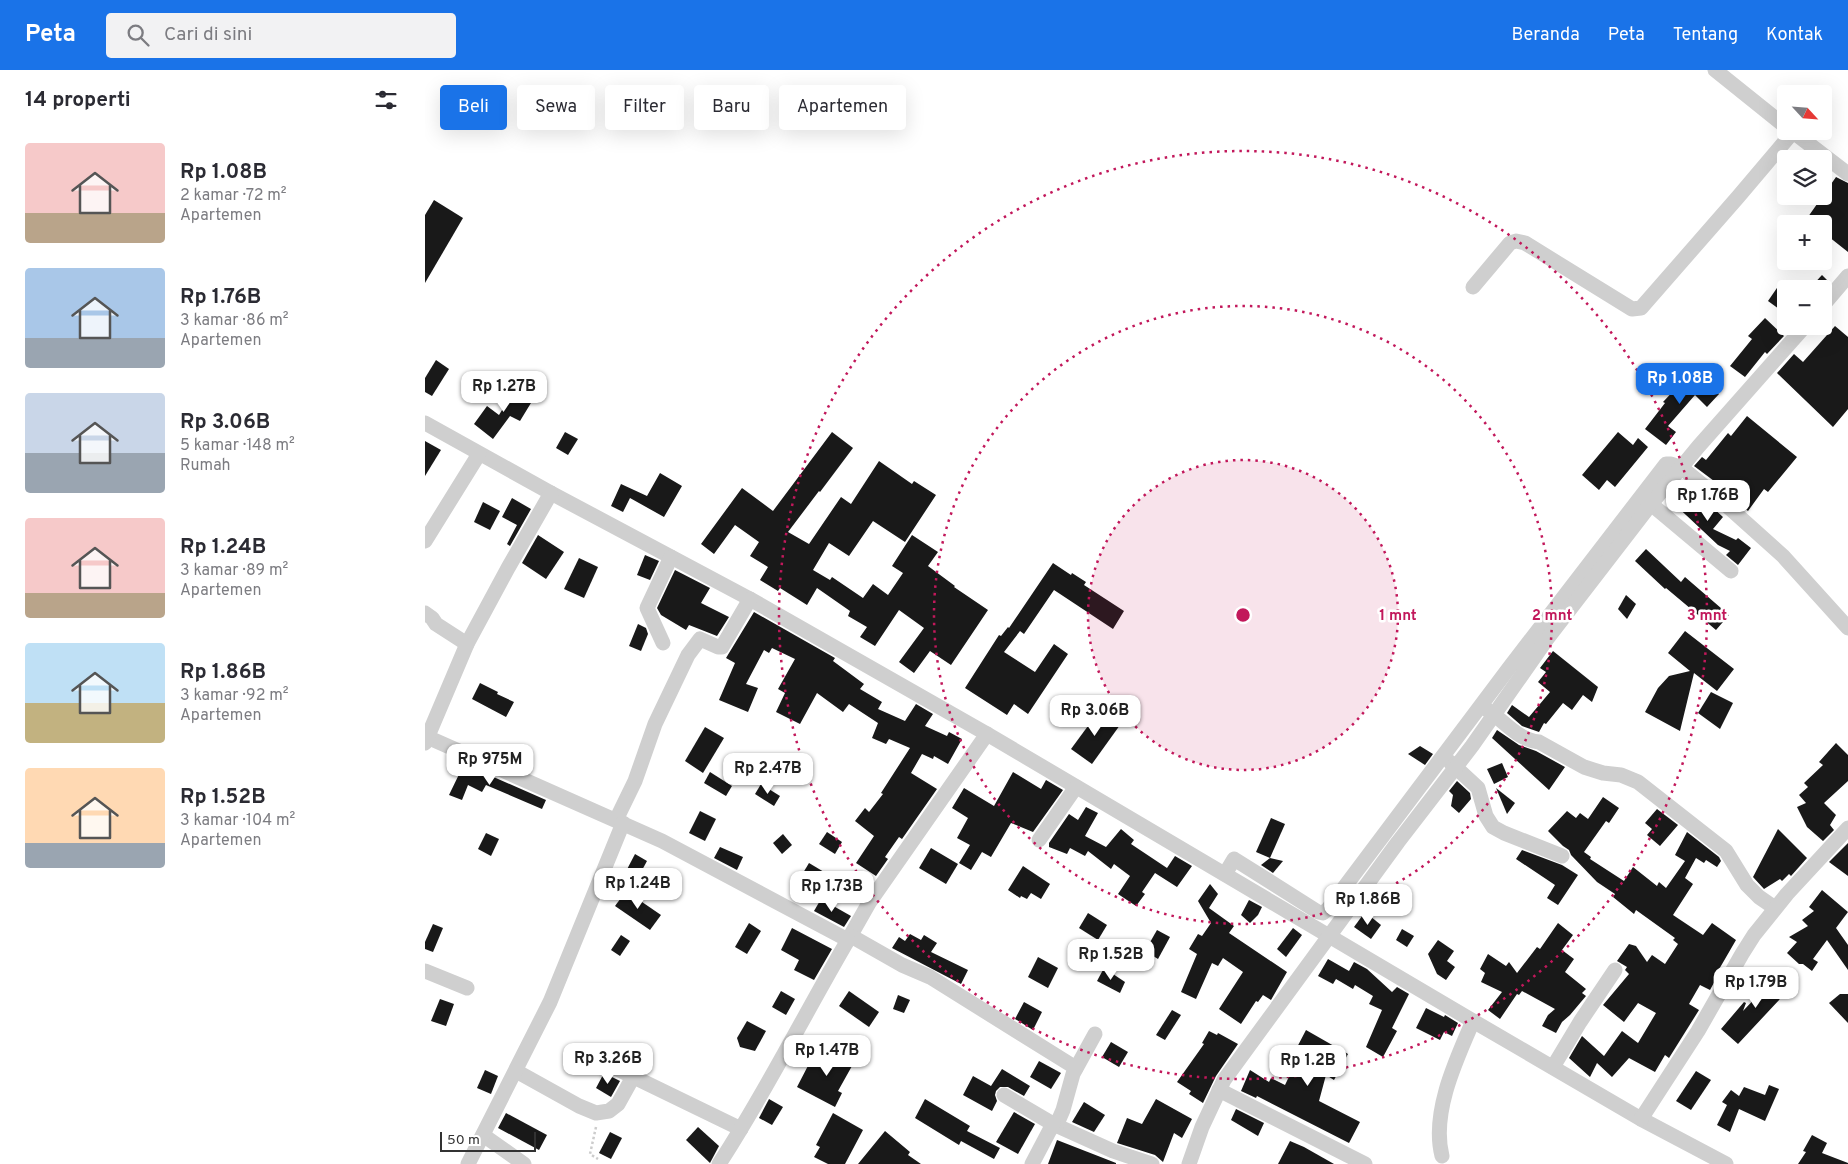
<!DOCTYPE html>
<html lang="id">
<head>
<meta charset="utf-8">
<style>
	body { margin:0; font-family:Overpass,sans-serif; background:#f2f2f3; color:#2b2b33; height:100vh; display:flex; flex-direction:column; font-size:19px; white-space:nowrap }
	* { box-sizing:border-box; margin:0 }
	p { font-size:16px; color:#7c7c81 }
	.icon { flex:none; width:28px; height:28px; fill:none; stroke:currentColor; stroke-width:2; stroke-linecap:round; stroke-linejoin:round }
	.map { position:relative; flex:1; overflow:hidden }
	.panel { display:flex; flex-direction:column; background:#fff; width:425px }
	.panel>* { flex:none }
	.banner { position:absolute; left:15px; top:15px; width:475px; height:45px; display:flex; gap:10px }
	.needle { width:32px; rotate:116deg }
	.controls { position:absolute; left:1352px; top:15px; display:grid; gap:10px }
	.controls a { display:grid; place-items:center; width:55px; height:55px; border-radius:5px; background:#fff; box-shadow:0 5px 20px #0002; font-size:25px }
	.scale { position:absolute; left:15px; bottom:12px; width:96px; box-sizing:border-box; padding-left:5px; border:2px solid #323232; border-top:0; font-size:14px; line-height:18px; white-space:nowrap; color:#323232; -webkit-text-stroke:4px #fff; paint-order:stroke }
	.price { position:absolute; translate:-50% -42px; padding:0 11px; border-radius:10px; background:#fff; color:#222; font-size:16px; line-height:32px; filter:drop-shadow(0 1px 2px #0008) }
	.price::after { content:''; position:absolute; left:50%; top:30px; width:15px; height:11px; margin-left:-8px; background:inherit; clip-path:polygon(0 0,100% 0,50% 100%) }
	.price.on { background:#1a73e8; color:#fff }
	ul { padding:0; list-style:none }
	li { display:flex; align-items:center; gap:15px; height:125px; padding:0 25px }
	li span { display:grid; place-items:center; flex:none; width:140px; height:100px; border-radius:5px; color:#555 }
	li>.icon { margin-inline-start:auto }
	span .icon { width:60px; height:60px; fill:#fffc; stroke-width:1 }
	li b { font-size:21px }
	h2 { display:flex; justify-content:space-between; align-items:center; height:60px; padding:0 25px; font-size:21px }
	.tag { padding:0 18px; border-radius:5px; background:#fff; box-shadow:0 5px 20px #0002; font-size:18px; line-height:45px }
	.tag.on { background:#1a73e8; color:#fff }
	header { display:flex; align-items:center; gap:30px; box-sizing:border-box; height:70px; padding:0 25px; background:#1a73e8; color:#fff }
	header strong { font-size:24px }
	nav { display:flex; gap:28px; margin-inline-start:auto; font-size:18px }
	.search { width:350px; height:45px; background:#f2f2f3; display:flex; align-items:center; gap:12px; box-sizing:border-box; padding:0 18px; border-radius:5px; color:#7c7c81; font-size:19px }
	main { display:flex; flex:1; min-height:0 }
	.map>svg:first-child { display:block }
	.building { fill:#191919 }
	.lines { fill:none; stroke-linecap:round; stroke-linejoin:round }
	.path { stroke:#ccc; stroke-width:2.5; stroke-dasharray:2.5 2.5; stroke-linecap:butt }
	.minor { stroke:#cfcfcf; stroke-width:15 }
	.ring { fill:none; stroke:#c2185b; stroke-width:2.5; stroke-dasharray:2.5 5 }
	.centre { fill:#c2185b; stroke:#fff; stroke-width:2.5 }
	.ring-label { font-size:15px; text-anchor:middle; font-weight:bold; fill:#c2185b; stroke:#fff; stroke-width:5; stroke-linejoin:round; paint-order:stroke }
</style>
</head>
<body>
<header>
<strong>Peta</strong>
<div class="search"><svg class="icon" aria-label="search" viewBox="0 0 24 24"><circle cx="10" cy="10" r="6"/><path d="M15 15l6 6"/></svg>Cari di sini</div>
<nav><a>Beranda</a><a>Peta</a><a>Tentang</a><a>Kontak</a></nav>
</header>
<main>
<section class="panel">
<h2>14 properti<svg class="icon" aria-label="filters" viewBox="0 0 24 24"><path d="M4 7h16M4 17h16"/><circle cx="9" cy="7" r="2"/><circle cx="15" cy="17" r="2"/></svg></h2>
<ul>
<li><span style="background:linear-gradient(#f6c9c9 70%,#b9a48a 0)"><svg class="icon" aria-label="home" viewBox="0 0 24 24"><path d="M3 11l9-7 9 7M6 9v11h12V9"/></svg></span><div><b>Rp 1.08B</b><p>2 kamar · 72 m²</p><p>Apartemen</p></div></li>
<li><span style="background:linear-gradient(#a9c7e8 70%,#9aa5b1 0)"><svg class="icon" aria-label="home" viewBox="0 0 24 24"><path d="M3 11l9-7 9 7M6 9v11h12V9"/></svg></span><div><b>Rp 1.76B</b><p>3 kamar · 86 m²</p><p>Apartemen</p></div></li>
<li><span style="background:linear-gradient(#c9d6e8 60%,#9aa5b1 0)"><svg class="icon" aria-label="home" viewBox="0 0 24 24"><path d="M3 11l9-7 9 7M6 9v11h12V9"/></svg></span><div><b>Rp 3.06B</b><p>5 kamar · 148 m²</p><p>Rumah</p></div></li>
<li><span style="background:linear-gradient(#f6c9c9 75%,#b9a48a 0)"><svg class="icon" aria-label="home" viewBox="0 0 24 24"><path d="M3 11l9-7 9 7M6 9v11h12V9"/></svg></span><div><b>Rp 1.24B</b><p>3 kamar · 89 m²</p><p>Apartemen</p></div></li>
<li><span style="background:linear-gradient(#bfe0f5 60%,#c2b280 0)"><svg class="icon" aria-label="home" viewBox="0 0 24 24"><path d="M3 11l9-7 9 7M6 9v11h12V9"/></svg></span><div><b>Rp 1.86B</b><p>3 kamar · 92 m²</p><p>Apartemen</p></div></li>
<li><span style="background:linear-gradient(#ffd9b3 75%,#9aa5b1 0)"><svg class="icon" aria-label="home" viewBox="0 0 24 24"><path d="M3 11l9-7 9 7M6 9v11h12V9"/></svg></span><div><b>Rp 1.52B</b><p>3 kamar · 104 m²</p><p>Apartemen</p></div></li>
</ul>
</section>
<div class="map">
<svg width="1423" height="1094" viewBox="0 0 1423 1094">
	<rect width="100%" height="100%" fill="#fff"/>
	<!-- building -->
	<g class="building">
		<polygon points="1411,107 1423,113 1423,182 1399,163 1399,154 1378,154"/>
		<polygon points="9,130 38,148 0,213 0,145"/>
		<polygon points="1397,205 1405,213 1400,219 1384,219"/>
		<polygon points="1354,215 1361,220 1361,244 1343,231"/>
		<polygon points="1340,248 1359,266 1342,284 1340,282 1320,307 1305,296 1327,269 1323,266"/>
		<polygon points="1410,256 1423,267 1423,339 1408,357 1352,303 1369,284 1378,292"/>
		<polygon points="11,290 24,299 7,326 0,322 0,308"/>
		<polygon points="1268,300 1294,324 1282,337 1270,325 1243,356 1251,362 1241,375 1220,359 1240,333 1238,332"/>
		<polygon points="91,317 109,328 95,351 85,346 68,369 49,354 62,336 74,345"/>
		<polygon points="1322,346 1372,387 1343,422 1339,419 1323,441 1293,414 1269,396 1277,387 1281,390 1303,363 1306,366"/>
		<polygon points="140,362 153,369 143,385 131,378"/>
		<polygon points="407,362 428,378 395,422 394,421 363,462 384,474 416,427 426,434 454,391 487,414 489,411 511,425 480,472 448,451 424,486 404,473 388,500 405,510 407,507 438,528 448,514 463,525 478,503 467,496 487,465 513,482 503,496 530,516 529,517 563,540 526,595 505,581 489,603 474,592 499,558 474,540 450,576 435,567 442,557 423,546 425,541 392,518 382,535 355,518 353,521 335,510 343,497 325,486 334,472 310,455 289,484 276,474 317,418 348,441"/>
		<polygon points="1193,362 1208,375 1213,368 1223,377 1190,417 1182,410 1174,420 1157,405"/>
		<polygon points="0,371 16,380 0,406"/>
		<polygon points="235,403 257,416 239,447 205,428 198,442 186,436 196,414 222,426"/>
		<polygon points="1261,413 1298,447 1288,459 1311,470 1313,468 1326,478 1313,495 1301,485 1305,481 1293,475 1245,430"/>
		<polygon points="87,428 106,439 85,476 82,474 92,455 77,447"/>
		<polygon points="58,432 75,441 65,460 49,452"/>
		<polygon points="113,465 139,482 121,509 97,493"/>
		<polygon points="1221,479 1256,512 1260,507 1304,545 1291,560 1241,518 1240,519 1210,491"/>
		<polygon points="220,485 234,491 225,510 212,505"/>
		<polygon points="154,488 173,497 159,528 139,519"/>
		<polygon points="628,493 646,505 647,503 661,512 659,515 699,541 688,559 629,520 599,564 595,561 579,582 610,602 629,574 643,584 603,644 589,634 582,645 540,618 574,565 576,566 583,557 584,558"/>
		<polygon points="250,500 285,518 276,533 304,547 292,566 264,555 261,560 236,545 232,538"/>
		<polygon points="1201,525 1211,534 1202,549 1193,539"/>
		<polygon points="329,542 410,588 408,591 439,614 435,619 457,632 453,639 480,651 491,634 508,644 500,656 522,666 524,662 537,669 523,694 509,686 508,689 497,684 486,703 512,719 477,769 474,767 460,787 463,789 451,806 431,793 449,766 430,751 440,738 444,742 458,724 456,723 485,678 464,669 461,674 447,668 453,653 424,634 418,642 392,623 375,654 351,642 360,623 353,619 370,589 347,578 344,583 339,580 321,614 333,618 323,642 294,630 310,593 301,588"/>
		<polygon points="213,554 221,558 223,564 216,581 204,576"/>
		<polygon points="1260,561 1309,599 1292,621 1269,603 1255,661 1220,642 1233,618 1244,606 1265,601 1243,583"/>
		<polygon points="1128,581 1173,617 1167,632 1158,625 1147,640 1138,633 1121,654 1119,653 1114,662 1097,656 1082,643 1087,635 1104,647 1125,622 1113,612 1121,602 1115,598"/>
		<polygon points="55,613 73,622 72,624 89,632 81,647 47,629"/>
		<polygon points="1286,622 1308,633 1295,659 1273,643"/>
		<polygon points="674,641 695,655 667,694 646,679"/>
		<polygon points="280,657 299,668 278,703 260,691"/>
		<polygon points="1072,660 1094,675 1111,681 1140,697 1124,720 1067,668"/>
		<polygon points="1411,673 1423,685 1423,711 1399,733 1411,745 1405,755 1409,760 1398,771 1382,757 1372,737 1381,733 1374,725 1383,717 1379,713 1398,695 1394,692"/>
		<polygon points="995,676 1008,684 1000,695 983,684"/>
		<polygon points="1077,693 1083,707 1069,714 1062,699"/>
		<polygon points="39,694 121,730 117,739 61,715 57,722 43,715 37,730 24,725"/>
		<polygon points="285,702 307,716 301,726 279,713"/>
		<polygon points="588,702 616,719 621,710 638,720 608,762 586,753 566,787 557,782 546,800 534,793 545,775 532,768 543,748 527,738 539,718 569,736"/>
		<polygon points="1032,711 1045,723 1046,729 1034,743 1026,736 1028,725 1024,721"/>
		<polygon points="336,714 355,726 349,736 330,724"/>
		<polygon points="1071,718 1090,733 1082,744"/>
		<polygon points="1178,727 1194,738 1184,753 1181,751 1159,782 1166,787 1165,789 1199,811 1208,797 1232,816 1234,812 1241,818 1260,791 1250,785 1262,762 1294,787 1296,791 1292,797 1281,790 1279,793 1271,788 1260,808 1268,814 1248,845 1278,865 1287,853 1311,870 1289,908 1291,909 1285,920 1275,915 1264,934 1274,940 1244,988 1240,985 1230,1002 1204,988 1187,1007 1172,993 1165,1007 1144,988 1157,966 1179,986 1197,961 1213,973 1231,943 1213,933 1199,952 1178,935 1204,904 1200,900 1202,897 1192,891 1204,874 1211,876 1222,892 1227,885 1240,894 1253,874 1248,870 1250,868 1211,840 1209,844 1188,827 1190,824 1172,812 1146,785 1144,780 1138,776 1123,761 1142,741 1151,748 1155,743 1163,749"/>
		<polygon points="661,737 673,743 660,766 681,777 696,759 709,770 706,774 742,798 750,786 767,796 752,817 730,803 717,822 720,824 711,836 693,824 705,806 689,794 686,799 663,781 660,786 645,778 642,784 624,777 624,773 644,744 653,750"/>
		<polygon points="1232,739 1253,755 1235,776 1222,765 1227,759 1220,753"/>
		<polygon points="275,741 291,749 280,771 264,763"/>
		<polygon points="846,748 860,754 845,788 831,782"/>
		<polygon points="1353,759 1382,788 1366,806 1364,804 1357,811 1355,809 1339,819 1328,807"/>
		<polygon points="402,762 417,772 410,784 394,774"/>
		<polygon points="61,763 74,769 66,786 53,779"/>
		<polygon points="358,764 367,775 357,784 348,773"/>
		<polygon points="1423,773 1423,806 1404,792"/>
		<polygon points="295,777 318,787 312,800 289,788"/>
		<polygon points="506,778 533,794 521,814 494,798"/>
		<polygon points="1097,780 1137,795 1153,805 1133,835 1122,828 1130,815 1091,789"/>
		<polygon points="210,784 222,791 209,815 197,809"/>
		<polygon points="845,788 858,791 848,803 836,795"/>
		<polygon points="384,793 404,805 398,815 378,803"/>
		<polygon points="598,796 625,814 616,829 606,823 602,829 596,826 595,828 583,820"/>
		<polygon points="785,814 793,824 784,838 809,856 804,863 862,902 846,930 838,925 833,932 831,931 816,954 794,939 818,902 798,888 793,896 787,893 771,929 756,922 772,884 764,879 773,864 777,866 786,853 773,831"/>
		<polygon points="1397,820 1423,842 1411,858 1423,875 1423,900 1402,870 1388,889 1393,892 1387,901 1378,894 1374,894 1362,883 1372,872 1364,867 1383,856 1377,850 1389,841 1384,837"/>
		<polygon points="201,821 236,845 225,860 190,836"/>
		<polygon points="396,829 426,846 419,857 389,841"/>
		<polygon points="824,830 837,837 833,845 825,853 816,845"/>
		<polygon points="940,842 956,855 946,869 929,857"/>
		<polygon points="663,843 682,855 673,870 654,858"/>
		<polygon points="324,853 336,861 322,884 310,877"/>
		<polygon points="1133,853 1148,865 1137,880 1149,889 1140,902 1161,919 1157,923 1161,926 1145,945 1137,952 1131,963 1117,956 1123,945 1130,939 1097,921 1094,925 1092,924 1075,949 1063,940 1077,922 1056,912 1060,903 1055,899 1063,884 1081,896 1084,892 1092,903 1112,877 1115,879"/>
		<polygon points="8,854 18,858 8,882 0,879 0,872"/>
		<polygon points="367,858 407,879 389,910 369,900 374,890 356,880"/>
		<polygon points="868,858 877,865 861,887 852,879"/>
		<polygon points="977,859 989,866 982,877 971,870"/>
		<polygon points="732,860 745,867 733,889 720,881"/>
		<polygon points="485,864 496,870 499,865 512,873 506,882 543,900 536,914 467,878 474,867 480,871"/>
		<polygon points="196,865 205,871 195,886 186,880"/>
		<polygon points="1013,870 1029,881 1022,891 1030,897 1021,910 1012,904 1003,884"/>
		<polygon points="701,882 713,888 706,900 694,895"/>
		<polygon points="613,887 633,898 623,918 603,907"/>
		<polygon points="903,889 924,901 929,892 942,899 967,922 972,917 984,924 967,958 972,961 958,987 941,977 957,940 944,934 948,926 930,915 928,919 911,909 908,914 893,906"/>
		<polygon points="679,898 700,912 695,923 672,911"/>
		<polygon points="1354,903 1368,915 1313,974 1296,959 1319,932 1321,933 1318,941"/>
		<polygon points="1318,905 1329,912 1323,928 1308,919"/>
		<polygon points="356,921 370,929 361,945 347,937"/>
		<polygon points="424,921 454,942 444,957 414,936"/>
		<polygon points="1415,924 1423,924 1423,953 1404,933"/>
		<polygon points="473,925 485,930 479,943 468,939"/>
		<polygon points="15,929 29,934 21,956 6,951"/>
		<polygon points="599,932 617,942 608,960 590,949"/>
		<polygon points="1001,938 1019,947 1020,945 1033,953 1027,966 1019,962 1015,970 991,958"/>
		<polygon points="747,940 756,945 740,970 731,965"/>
		<polygon points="322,951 341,961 330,981 315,977 312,968"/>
		<polygon points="881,960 923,984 909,1010 901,1005 894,1031 935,1052 924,1073 832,1026 831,1028 816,1021 825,1000 844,1012 846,1008 860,1015 873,988 868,985"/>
		<polygon points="784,961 792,965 793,963 813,974 791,1006 778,1033 764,1024 766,1021 752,1012 779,974 777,973"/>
		<polygon points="686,972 703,982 694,997 677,987"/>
		<polygon points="415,978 432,987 413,1021 417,1023 410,1037 372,1017 387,988 405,997"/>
		<polygon points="614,991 636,1003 626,1019 605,1007"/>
		<polygon points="577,999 605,1016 599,1026 583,1017 575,1017 571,1021 570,1025 572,1031 567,1041 538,1025 548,1006 566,1016"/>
		<polygon points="60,1000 73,1006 66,1024 52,1018"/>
		<polygon points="1271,1001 1286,1010 1266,1040 1251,1031"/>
		<polygon points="179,1003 195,1011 186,1027 171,1018"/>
		<polygon points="1344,1015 1354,1019 1340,1051 1314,1039 1305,1062 1292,1055 1302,1035 1297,1032 1306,1020 1314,1026 1319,1017 1340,1025"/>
		<polygon points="344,1029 358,1037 347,1055 334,1048"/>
		<polygon points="500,1029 545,1056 542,1061 575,1078 569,1089 536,1071 534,1075 490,1048"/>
		<polygon points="731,1029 767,1049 757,1068 749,1063 738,1092 730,1085 692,1073 702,1048 717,1054"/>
		<polygon points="659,1032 680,1045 669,1062 647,1052"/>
		<polygon points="811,1039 839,1053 833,1066 806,1050"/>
		<polygon points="589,1042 610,1054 593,1084 571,1072"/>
		<polygon points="81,1043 122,1065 114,1080 73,1058"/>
		<polygon points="408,1043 438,1060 420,1094 403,1094 389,1087 395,1077 391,1075"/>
		<polygon points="273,1057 294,1076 285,1093 261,1070"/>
		<polygon points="460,1061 485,1082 483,1085 496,1094 433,1094"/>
		<polygon points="185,1062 197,1068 186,1089 174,1083"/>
		<polygon points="1387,1065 1402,1073 1397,1083 1423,1093 1423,1094 1373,1094 1381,1082 1378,1081"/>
		<polygon points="632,1070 691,1093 691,1094 623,1094"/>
		<polygon points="865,1071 879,1077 909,1094 853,1094"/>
	</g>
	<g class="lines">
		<!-- path -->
		<polyline class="path" points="171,1057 165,1084 173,1089"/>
		<!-- minor -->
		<g class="minor">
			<polyline points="1290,0 1361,57"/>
			<polyline points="1367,61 1423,104"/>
			<polyline points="1048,217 1085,173 1091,171 1100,173 1207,239 1216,238 1313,127 1368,62"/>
			<polyline points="1399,234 1423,206"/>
			<polyline points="0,353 126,423 325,529 562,664 1048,951 1216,1049 1301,1094"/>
			<polyline points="1226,434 1306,501"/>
			<polyline points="0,471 54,384"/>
			<polyline points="0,543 7,548 11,554 42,574"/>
			<polyline points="238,573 222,538 246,487"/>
			<path d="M 1061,639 C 1080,651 1091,669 1114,672 L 1159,697 L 1178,703 L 1196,705 L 1213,712 L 1301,781 L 1322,815 L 1334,827 L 1350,838"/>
			<polyline points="0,666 237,771 423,870 444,833 562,664"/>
			<polyline points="0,673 42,574 83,498 126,423"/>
			<polyline points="1025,692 1053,718 1061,746 1068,757 1079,763 1137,786"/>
			<polyline points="191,750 210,711 230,654 263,585 275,569 293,577 297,577 325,529"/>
			<polyline points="614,770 651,717"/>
			<polyline points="800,804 809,789 893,842 898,843 903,839 1084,598 1241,394 1246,394 1257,398 1290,425 1358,486 1423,558"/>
			<polyline points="426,866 477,895 505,907 651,998"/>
			<polyline points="0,901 42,918"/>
			<polyline points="182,994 316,1059"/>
			<polyline points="1128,997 1155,952 1190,900"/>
			<polyline points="91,1001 154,1036 171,1043 184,1041 193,1034 208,1007"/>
			<polyline points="794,1020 940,1094"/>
			<polyline points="579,1025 628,1054 688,1081 727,1094"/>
			<polyline points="1216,1049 1273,961 1317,884 1329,865 1362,824 1423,758"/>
			<polyline points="631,1056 638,1040 648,1004 670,964"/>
			<polyline points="58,1065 99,1094"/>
			<path d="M 1017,1086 C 1006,1043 1031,990 1048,951"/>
			<polyline points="43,1094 125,932 198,753"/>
			<path d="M 294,1094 C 341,1022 379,945 423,870"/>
			<polyline points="607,1094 628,1054"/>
			<polyline points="764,1094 777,1057 799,1010 973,772 1047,676 1122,569 1226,434 1273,377 1380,256"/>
		</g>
	</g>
	<!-- distance rings -->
	<circle cx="818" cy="545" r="155" fill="#c2185b" fill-opacity=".12"/>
	<g class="ring">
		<circle cx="818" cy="545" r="155"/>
		<circle cx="818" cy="545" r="309"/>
		<circle cx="818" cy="545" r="464"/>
	</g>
	<circle cx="818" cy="545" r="8" class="centre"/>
	<g class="ring-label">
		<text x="973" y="550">1 mnt</text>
		<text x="1127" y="550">2 mnt</text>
		<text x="1282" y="550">3 mnt</text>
	</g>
</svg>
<div class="controls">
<a><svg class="needle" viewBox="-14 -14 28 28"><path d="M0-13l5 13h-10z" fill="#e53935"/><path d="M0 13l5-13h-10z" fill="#7c7c81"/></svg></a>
<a><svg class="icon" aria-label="layers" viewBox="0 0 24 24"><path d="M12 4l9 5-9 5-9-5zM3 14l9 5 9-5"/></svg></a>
<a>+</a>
<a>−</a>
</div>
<div class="scale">50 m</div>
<b class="price on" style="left:1255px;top:335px">Rp 1.08B</b>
<b class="price" style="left:79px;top:343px">Rp 1.27B</b>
<b class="price" style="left:1283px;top:452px">Rp 1.76B</b>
<b class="price" style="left:670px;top:667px">Rp 3.06B</b>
<b class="price" style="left:65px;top:716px">Rp 975M</b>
<b class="price" style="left:343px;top:725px">Rp 2.47B</b>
<b class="price" style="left:213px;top:840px">Rp 1.24B</b>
<b class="price" style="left:407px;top:843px">Rp 1.73B</b>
<b class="price" style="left:943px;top:856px">Rp 1.86B</b>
<b class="price" style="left:686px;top:911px">Rp 1.52B</b>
<b class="price" style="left:1331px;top:939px">Rp 1.79B</b>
<b class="price" style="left:402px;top:1007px">Rp 1.47B</b>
<b class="price" style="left:183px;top:1015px">Rp 3.26B</b>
<b class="price" style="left:883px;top:1017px">Rp 1.2B</b>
<div class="banner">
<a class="tag on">Beli</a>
<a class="tag">Sewa</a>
<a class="tag">Filter</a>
<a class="tag">Baru</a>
<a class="tag">Apartemen</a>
</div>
</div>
</main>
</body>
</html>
